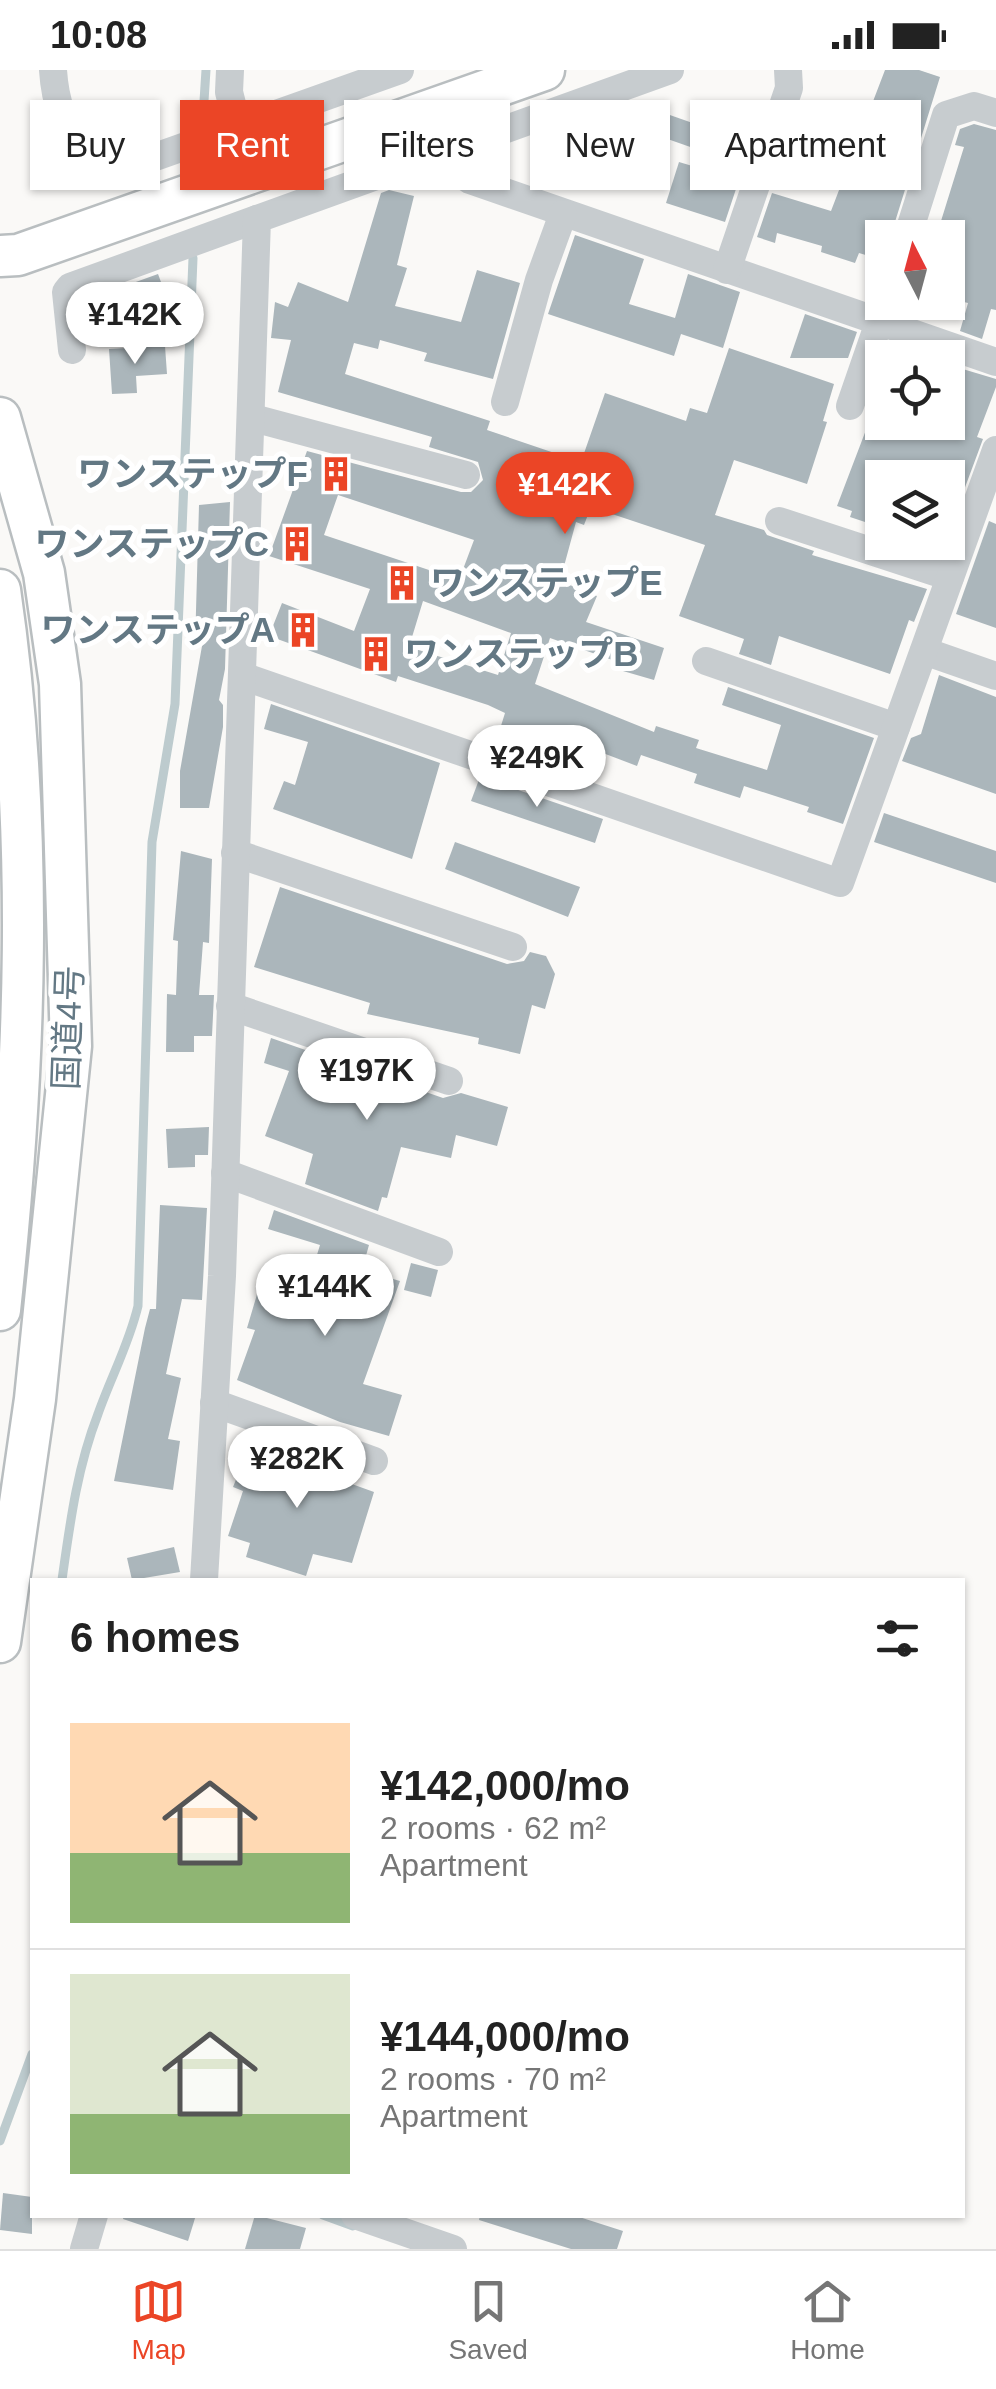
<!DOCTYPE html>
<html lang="en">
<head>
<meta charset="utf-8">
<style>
	body { margin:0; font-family:Helvetica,"Noto Sans JP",sans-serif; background:#f6f6f6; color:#222; height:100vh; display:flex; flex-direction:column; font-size:38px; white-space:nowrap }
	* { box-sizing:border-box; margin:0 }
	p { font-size:32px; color:#767676 }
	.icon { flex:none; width:55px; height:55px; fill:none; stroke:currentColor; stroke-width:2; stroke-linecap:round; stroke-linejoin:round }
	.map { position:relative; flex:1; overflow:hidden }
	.side { position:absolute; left:30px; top:1508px; width:935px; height:640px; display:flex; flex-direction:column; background:#fff; border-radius:0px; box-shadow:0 2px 8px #0004 }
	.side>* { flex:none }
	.guide { position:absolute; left:30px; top:30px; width:938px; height:90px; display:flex; gap:20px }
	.needle { width:65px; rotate:354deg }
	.controls { position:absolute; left:865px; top:150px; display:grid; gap:20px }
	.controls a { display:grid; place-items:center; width:100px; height:100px; border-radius:0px; background:#fff; box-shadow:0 2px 8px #0004; font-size:50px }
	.price { position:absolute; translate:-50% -85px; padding:0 22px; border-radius:35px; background:#fff; color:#222; font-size:32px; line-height:65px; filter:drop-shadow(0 2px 5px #0008) }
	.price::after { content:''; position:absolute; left:50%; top:60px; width:30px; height:22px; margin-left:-15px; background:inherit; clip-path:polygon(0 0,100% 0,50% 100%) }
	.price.selected { background:#eb4526; color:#fff }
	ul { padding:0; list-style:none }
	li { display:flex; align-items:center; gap:30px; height:250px; padding:0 40px }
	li+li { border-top:2px solid #e0e0e0 }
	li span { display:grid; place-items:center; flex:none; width:280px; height:200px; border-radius:0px; color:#555 }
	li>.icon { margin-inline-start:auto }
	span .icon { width:120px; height:120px; fill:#fffc; stroke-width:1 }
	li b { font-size:42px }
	h2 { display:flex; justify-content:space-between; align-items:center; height:120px; padding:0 40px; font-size:42px }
	.chip { padding:0 35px; border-radius:0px; background:#fff; box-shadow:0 2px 8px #0004; font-size:35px; line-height:90px }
	.chip.selected { background:#eb4526; color:#fff }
	.status { display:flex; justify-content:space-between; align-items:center; height:70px; padding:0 50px; background:#fff; direction:ltr }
	.status svg { height:28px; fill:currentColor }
	.menu { display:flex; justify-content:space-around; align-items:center; height:140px; border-top:2px solid #e0e0e0; background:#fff; font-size:28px; color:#767676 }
	.menu a { display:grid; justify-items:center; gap:5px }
	.menu .selected { color:#eb4526 }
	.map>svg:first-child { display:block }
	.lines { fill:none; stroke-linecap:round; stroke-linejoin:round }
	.stream { stroke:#bdcbce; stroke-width:9 }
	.building { fill:#abb6bb; fill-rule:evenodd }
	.highway-casing { stroke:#b9bec0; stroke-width:45 }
	.minor { stroke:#c7cccf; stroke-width:28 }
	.highway { stroke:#fff; stroke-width:40 }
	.labels { text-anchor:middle; stroke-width:10; stroke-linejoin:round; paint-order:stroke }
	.poi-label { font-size:35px; font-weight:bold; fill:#637884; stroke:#fff; text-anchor:end }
	.street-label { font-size:35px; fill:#637884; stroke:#fff }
</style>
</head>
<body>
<div class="status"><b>10:08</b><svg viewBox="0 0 49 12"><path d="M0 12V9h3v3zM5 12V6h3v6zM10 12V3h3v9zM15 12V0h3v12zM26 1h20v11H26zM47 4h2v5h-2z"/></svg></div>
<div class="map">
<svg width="996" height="2179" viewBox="0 0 996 2179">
	<rect width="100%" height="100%" fill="#faf9f7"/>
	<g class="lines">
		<!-- stream -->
		<g class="stream">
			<polyline points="204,31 206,0"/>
			<path d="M 62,1510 C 70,1453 77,1398 98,1344 C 111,1307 129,1274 138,1236 L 152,772 L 175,634 L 193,188"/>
			<polyline points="0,2071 32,1984"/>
			<polyline points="323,2145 353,2156"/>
		</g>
	</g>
	<!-- building -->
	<g class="building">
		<polygon points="885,0 919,0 940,7 890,168 882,168 882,190 859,183 855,193 821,182 822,176 777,163 775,173 757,167 772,123 831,141"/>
		<polygon points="667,44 704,57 696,79 659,66"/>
		<polygon points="974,54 996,60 996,240 991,239 982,269 960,261 968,233 948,228 948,153 941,151 964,77 955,75 960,59"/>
		<polygon points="679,92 739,110 725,152 666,133"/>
		<path d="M 389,120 L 414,126 L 397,195 L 407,198 L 395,236 L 461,252 L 477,200 L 520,213 L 493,309 L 424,291 L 427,283 L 380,270 L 378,279 L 354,273 L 345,304 L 490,351 L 487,360 L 581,392 L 605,323 L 686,351 L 690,338 L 707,343 L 729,278 L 834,314 L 823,351 L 827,352 L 807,414 L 734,390 L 715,445 L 764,460 L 767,465 L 814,481 L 812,485 L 927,519 L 914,552 L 909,550 L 890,604 L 779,566 L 771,595 L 739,584 L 744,569 L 679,546 L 705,475 L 591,437 L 584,455 L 576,452 L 560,511 L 597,526 L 586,552 L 664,578 L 654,610 L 616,599 L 618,592 L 550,568 L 535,614 L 654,662 L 656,656 L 699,670 L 696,678 L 767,700 L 781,655 L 722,635 L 728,617 L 874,668 L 843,754 L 807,742 L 809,737 L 744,716 L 740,728 L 694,713 L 697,704 L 641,685 L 637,696 L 553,664 L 545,692 L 495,675 L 505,643 L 488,635 L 398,606 L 396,612 L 269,566 L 282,533 L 354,561 L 370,519 L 269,486 L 307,381 L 461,422 L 471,422 L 483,410 L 478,392 L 429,377 L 432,367 L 278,322 L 291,270 L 271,268 L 275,232 L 288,237 L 298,212 L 348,232 L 381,123 ZM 338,425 L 474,470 L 459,510 L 324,465 ZM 423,531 L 511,563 L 498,605 L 409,577 Z"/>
		<polygon points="575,165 644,189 629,234 675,248 688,204 740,222 723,278 681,264 674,286 548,244"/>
		<polygon points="158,204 164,220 114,237 108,222"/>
		<polygon points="805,244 857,262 848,288 790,288"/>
		<polygon points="890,274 919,284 919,288 885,288"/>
		<polygon points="165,276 167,304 136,306 137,323 112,324 109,279"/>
		<polygon points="956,297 996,309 996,317 977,367 983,369 948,463 948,408 882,408 882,443 878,442 874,455 850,447 852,441 837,436 869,352 948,352 948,318"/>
		<polygon points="230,432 225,599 219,630 223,635 223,657 209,738 180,738 180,701 202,576 195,576 199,435"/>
		<polygon points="989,451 996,454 996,558 956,544"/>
		<polygon points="939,605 996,627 996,724 902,691 911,668 921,664"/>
		<polygon points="271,634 440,693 412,789 273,739 284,711 295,715 308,672 264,659"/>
		<polygon points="480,707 603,749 595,773 471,731"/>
		<polygon points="884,743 996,781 996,813 874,772"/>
		<polygon points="455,772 580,817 568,847 445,799"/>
		<polygon points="181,781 212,789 209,873 203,872 199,925 214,925 212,966 194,966 194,982 166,982 167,924 176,925 178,871 173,870"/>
		<polygon points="280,817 507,894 524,891 530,882 546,886 555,904 545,939 532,935 520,984 478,974 479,968 367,944 370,933 254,897"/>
		<polygon points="271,968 443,1028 461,1023 508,1037 497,1076 456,1065 451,1088 401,1077 387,1128 382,1127 378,1141 305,1114 313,1084 265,1066 289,1001 264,993"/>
		<polygon points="209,1057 208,1085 195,1085 195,1097 168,1098 166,1059"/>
		<polygon points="160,1135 207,1138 202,1230 182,1229 166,1304 181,1308 168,1369 180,1371 173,1420 114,1411 145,1258 150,1239 156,1239"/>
		<polygon points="274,1140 369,1175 362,1200 400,1211 363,1314 402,1325 389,1366 340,1352 237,1310 255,1260 247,1258 258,1221 334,1244 349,1197 316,1188 320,1175 268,1159"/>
		<polygon points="411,1193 438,1200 431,1227 404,1220"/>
		<polygon points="251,1372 350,1408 349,1413 374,1422 352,1493 313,1484 306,1506 246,1487 250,1473 228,1466 243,1421 233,1417"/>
		<polygon points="174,1477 180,1502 132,1510 127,1488"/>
		<polygon points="3,2123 32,2127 32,2164 0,2160"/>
		<polygon points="124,2145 196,2145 188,2171 123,2149"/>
		<polygon points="255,2145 306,2158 300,2179 245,2179"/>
		<polygon points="480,2145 573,2145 623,2161 617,2179 571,2179 479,2150"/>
	</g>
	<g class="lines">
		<defs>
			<g id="highway">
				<polyline points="0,186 18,185 544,0"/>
				<polyline points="0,348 44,503 60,614 71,976 35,1329 0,1572"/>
				<path d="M 0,520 C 35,760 26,999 0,1240"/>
			</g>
		</defs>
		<!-- highway casing -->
		<use href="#highway" class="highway-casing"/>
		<!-- minor -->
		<g class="minor">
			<path d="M 53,0 C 57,62 88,103 155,87 L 400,0"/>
			<polyline points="230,0 229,22 238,58"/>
			<polyline points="446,79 455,100 470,110 996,292"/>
			<polyline points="907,168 946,45 974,36 996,43"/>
			<polyline points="727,200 789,18 788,0"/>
			<polyline points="72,280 66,222 70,217 257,149"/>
			<polyline points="505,332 539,210 563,144"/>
			<polyline points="850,336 886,232"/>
			<polyline points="253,348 466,405"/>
			<polyline points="779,451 950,507"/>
			<polyline points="924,581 996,606"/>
			<polyline points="706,591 896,657"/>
			<polyline points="242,606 840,813 996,380"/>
			<polyline points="235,783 513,877"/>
			<polyline points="230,936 449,1011"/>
			<polyline points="225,1103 439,1182"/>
			<polyline points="214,1333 374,1391"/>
			<polyline points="204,1510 222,1206 257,149 670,0"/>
			<polyline points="355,2145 453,2179"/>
			<polyline points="84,2179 94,2145"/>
		</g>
		<!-- highway -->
		<use href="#highway" class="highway"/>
	</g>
	<!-- icons -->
	<defs>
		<symbol id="building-bare" viewBox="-9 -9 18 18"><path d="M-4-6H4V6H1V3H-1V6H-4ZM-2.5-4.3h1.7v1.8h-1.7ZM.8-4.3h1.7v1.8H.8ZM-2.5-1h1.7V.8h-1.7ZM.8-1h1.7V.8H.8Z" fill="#eb4526" stroke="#fff" stroke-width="2.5" paint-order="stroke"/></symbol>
	</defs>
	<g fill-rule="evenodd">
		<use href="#building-bare" x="311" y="379" width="50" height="50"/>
		<use href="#building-bare" x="272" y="449" width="50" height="50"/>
		<use href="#building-bare" x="377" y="488" width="50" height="50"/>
		<use href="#building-bare" x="278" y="535" width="50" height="50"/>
		<use href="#building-bare" x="351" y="559" width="50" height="50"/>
	</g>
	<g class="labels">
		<!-- poi labels -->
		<g class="poi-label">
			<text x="308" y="416">ワンステップF</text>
			<text x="269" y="486">ワンステップC</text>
			<text x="430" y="525" text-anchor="start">ワンステップE</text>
			<text x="275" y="572">ワンステップA</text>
			<text x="404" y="596" text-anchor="start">ワンステップB</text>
		</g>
		<!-- street labels -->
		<g class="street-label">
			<text transform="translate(68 958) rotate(-88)" y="12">国道4号</text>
		</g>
	</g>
</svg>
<div class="controls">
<a><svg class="needle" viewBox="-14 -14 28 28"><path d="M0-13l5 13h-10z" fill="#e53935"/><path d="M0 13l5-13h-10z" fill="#767676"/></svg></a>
<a><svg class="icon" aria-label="locate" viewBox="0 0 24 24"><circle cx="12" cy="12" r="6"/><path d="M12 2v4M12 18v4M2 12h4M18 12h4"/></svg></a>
<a><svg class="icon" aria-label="layers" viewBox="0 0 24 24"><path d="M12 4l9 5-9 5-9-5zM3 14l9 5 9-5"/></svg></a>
</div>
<b class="price" style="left:135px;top:297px">¥142K</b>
<b class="price selected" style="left:565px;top:467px">¥142K</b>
<b class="price" style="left:537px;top:740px">¥249K</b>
<b class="price" style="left:367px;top:1053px">¥197K</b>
<b class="price" style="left:325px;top:1269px">¥144K</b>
<b class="price" style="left:297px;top:1441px">¥282K</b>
<div class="guide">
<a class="chip">Buy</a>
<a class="chip selected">Rent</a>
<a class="chip">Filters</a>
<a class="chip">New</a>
<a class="chip">Apartment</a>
</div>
<section class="side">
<h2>6 homes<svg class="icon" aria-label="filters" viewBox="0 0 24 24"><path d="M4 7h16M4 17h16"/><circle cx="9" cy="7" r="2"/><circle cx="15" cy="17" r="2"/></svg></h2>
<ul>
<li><span style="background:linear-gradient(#ffd9b3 65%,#8fb573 0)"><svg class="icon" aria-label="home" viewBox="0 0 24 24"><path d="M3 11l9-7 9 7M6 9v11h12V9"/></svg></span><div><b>¥142,000/mo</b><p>2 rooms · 62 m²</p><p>Apartment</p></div></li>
<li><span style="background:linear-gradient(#dfe7d0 70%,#8fb573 0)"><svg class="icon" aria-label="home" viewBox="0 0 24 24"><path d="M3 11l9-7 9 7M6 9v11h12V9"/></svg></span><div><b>¥144,000/mo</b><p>2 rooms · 70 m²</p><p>Apartment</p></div></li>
</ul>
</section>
</div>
<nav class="menu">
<a class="selected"><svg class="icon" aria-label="map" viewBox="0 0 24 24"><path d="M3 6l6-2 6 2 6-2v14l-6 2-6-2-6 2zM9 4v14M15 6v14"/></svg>Map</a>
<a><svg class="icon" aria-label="saved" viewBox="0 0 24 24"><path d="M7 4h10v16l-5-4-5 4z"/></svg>Saved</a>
<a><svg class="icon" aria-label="home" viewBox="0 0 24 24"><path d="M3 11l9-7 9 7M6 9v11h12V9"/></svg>Home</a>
</nav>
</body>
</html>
